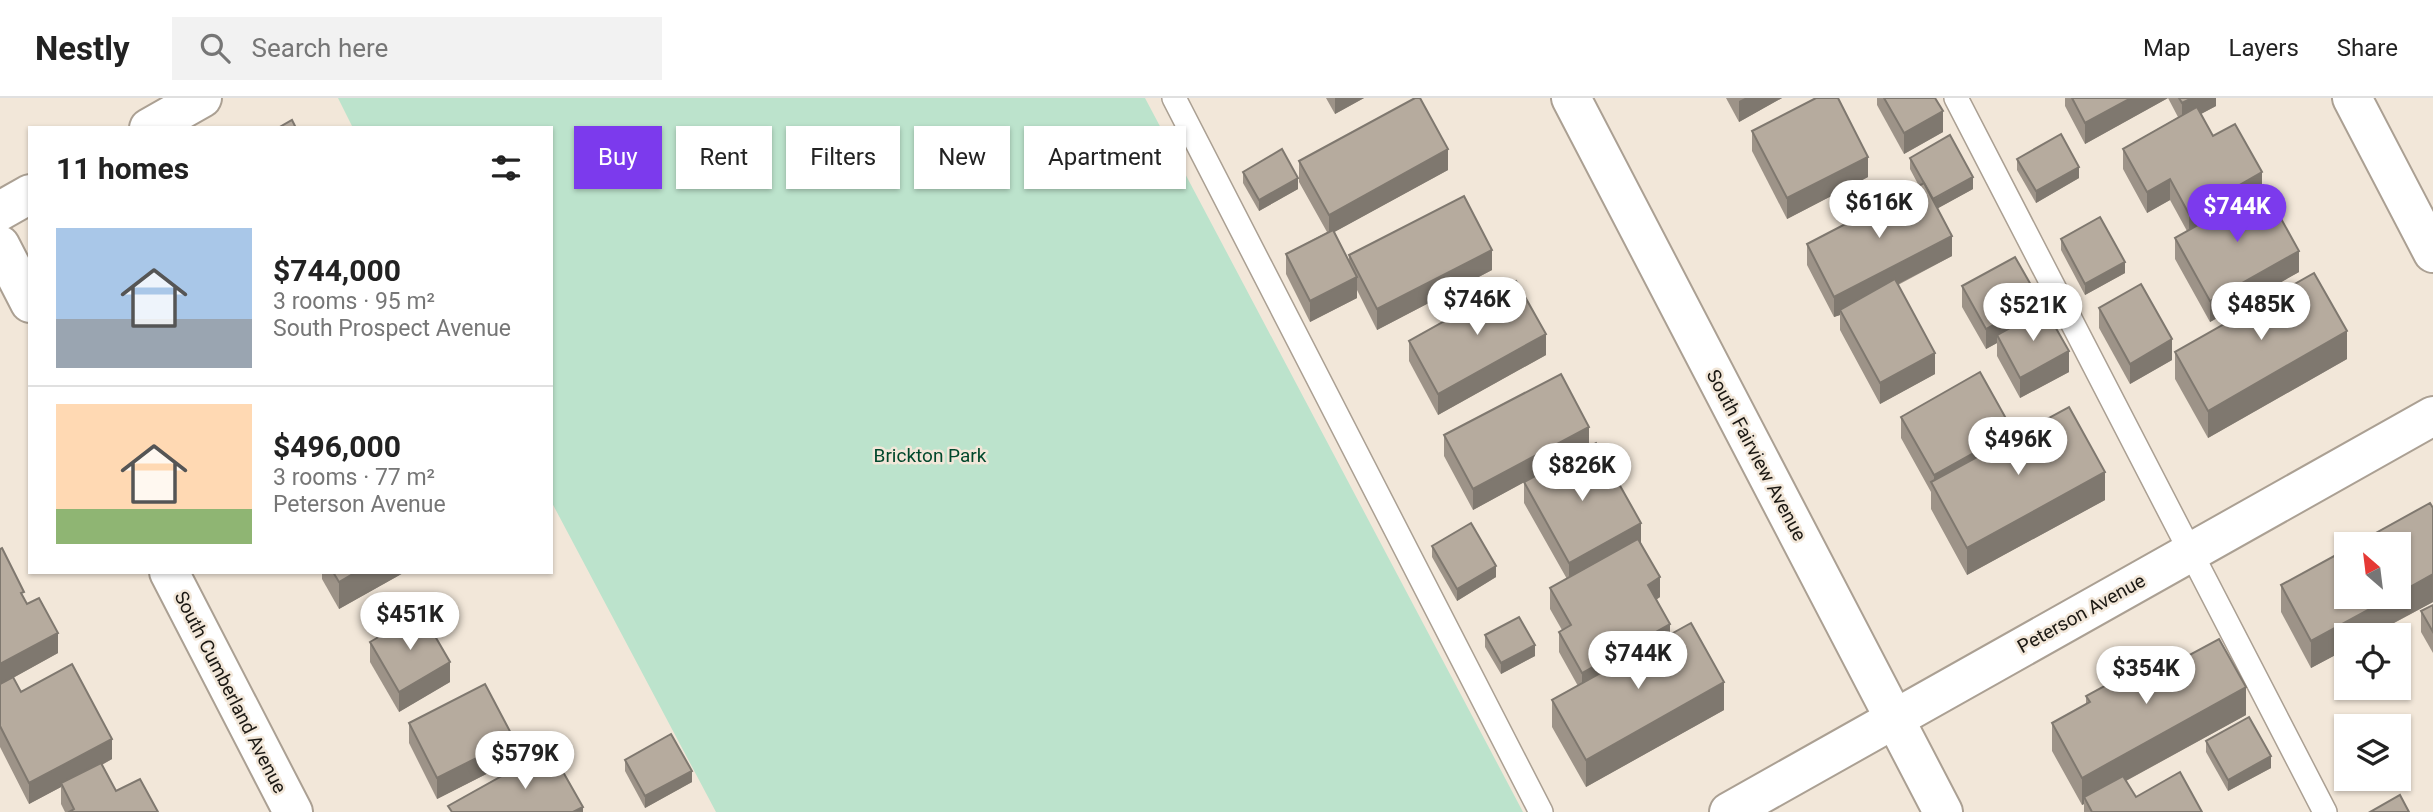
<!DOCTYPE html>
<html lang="en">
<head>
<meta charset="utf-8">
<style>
	body { margin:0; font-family:Roboto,sans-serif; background:#f2f2f2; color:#222; height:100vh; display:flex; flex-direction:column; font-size:26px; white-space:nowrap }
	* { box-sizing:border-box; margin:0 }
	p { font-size:23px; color:#767676 }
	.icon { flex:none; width:38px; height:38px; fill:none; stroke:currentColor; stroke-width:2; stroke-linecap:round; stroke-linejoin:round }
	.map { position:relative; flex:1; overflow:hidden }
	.drawer { position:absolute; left:28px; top:28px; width:525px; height:448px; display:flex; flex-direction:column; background:#fff; border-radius:0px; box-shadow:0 2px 5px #0004 }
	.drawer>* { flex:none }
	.banner { position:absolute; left:574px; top:28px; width:665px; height:63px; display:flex; gap:14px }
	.needle { width:46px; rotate:332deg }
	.controls { position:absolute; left:2334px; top:434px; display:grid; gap:14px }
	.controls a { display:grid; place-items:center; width:77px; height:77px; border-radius:0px; background:#fff; box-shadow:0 2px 5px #0004; font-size:35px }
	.price { position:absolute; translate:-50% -60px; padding:0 16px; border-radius:24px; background:#fff; color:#222; font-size:23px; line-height:46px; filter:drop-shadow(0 2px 4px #0008) }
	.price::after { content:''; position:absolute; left:50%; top:42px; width:21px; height:16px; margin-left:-10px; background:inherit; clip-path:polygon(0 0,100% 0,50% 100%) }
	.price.current { background:#7c3aed; color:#fff }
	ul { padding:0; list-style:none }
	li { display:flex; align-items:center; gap:21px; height:175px; padding:0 28px }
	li+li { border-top:2px solid #e0e0e0 }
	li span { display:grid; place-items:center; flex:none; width:196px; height:140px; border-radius:0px; color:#555 }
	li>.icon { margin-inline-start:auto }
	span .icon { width:84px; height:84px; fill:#fffc; stroke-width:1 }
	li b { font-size:30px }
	h2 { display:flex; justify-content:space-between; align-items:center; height:84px; padding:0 28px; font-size:30px }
	.chip { padding:0 24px; border-radius:0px; background:#fff; box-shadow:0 2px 5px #0004; font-size:24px; line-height:63px }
	.chip.current { background:#7c3aed; color:#fff }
	header { display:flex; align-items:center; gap:42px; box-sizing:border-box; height:98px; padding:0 35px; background:#fff; border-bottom:2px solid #e0e0e0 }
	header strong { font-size:33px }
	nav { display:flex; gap:38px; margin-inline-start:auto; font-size:24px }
	.search { width:490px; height:63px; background:#f2f2f2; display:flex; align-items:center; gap:18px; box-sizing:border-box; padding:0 24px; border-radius:0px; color:#767676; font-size:26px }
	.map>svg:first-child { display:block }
	.green { fill:#bce3cc }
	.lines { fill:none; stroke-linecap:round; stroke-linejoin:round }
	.service-casing { stroke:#aba093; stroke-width:26 }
	.minor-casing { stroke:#aba093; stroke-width:42 }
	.tertiary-casing { stroke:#aba093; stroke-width:42 }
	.service { stroke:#fff; stroke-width:23 }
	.minor { stroke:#fff; stroke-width:38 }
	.tertiary { stroke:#fff; stroke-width:38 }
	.wall { fill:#9d9388 }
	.shaded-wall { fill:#7f786f }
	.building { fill:#b6ab9e; stroke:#7f786f; stroke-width:2 }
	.labels { text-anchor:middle; stroke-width:5; stroke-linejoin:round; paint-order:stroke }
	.park-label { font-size:19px; fill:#00482c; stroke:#f2e7d9 }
	.street-label { font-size:19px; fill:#1b1813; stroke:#f2e7d9 }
</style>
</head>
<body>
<header>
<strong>Nestly</strong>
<div class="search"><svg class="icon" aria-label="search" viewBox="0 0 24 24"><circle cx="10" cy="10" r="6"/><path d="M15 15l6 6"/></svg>Search here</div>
<nav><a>Map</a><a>Layers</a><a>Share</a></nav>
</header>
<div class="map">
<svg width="2433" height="714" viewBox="0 0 2433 714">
	<rect width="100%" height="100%" fill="#f2e7d9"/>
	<!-- green -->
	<polygon class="green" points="338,0 1145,0 1523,714 716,714 551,403 551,30 353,30"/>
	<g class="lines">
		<defs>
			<g id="service">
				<polyline points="1174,0 1541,714"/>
				<polyline points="1956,0 2325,714"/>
			</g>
			<g id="minor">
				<polyline points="1571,0 1943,714"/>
				<polyline points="2352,0 2433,155"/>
				<polyline points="149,30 202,0"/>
				<polyline points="0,113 30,96"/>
				<polyline points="1729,714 2433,318"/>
			</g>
			<g id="tertiary">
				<polyline points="0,147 30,205"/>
				<polyline points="169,474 293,714"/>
			</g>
		</defs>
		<!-- service casing -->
		<use href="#service" class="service-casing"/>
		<!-- minor casing -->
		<use href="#minor" class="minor-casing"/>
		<!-- tertiary casing -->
		<use href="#tertiary" class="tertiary-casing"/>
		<!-- service -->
		<use href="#service" class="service"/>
		<!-- minor -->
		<use href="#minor" class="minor"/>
		<!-- tertiary -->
		<use href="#tertiary" class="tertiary"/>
	</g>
	<!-- wall -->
	<g class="wall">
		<polygon points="1326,0 1364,0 1335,16"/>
		<polygon points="1726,0 1782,0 1739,24"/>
		<polygon points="1877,0 1935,0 1943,34 1904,56 1877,7"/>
		<polygon points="2065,0 2216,0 2216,8 2201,16 2213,38 2262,91 2299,174 2210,224 2175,161 2175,140 2187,133 2170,102 2147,115 2123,71 2123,51 2178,19 2168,0 2085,46 2065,8"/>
		<polygon points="1752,33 1868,79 1787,121 1752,53"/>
		<polygon points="1910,60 1973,91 1938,110 1952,158 1898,187 1935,276 1880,306 1840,232 1840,217 1834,219 1807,167 1807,146 1919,88 1910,71"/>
		<polygon points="2017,61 2079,80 2036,105 2017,72"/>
		<polygon points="1299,63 1448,72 1334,134 1349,165 1349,157 1492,172 1377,232 1357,192 1357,200 1310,224 1286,176 1286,156 1327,134 1299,84"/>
		<polygon points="1243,74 1298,91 1259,113 1243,85"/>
		<polygon points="2061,141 2125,175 2085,197 2061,152"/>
		<polygon points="1962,188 2039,214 2069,274 2020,300 1997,258 1997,245 1986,251 1962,209"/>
		<polygon points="2099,210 2172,262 2130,286 2099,230"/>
		<polygon points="1409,243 1546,257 1438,317 1409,263"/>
		<polygon points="2175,254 2347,261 2208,340 2175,281"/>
		<polygon points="1901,319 2013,340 2105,402 1967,477 1931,411 1931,394 1901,340"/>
		<polygon points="1444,337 1589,349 1641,445 1660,499 1656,502 1670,537 1724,612 1586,689 1552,629 1552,602 1578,588 1559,554 1559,534 1562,532 1550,511 1550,490 1567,481 1524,405 1524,384 1555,367 1473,412 1444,358"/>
		<polygon points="2433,410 2433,504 2311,570 2281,514 2281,487"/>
		<polygon points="1432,448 1496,479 1457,503 1432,459"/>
		<polygon points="0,451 24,501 58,555 13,580 21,594 112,661 102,667 116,693 158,714 65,714 61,706 61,689 29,706 0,649"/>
		<polygon points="322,474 405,474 339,511 322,481"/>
		<polygon points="2433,507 2433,555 2421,534 2421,513"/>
		<polygon points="1485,537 1535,558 1501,576 1485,549"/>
		<polygon points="370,544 450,584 399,614 370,564"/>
		<polygon points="2160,573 2246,617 2126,683 2136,699 2202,714 2084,714 2084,706 2082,707 2052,653 2052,625 2086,606 2086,598"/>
		<polygon points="409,625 514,662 437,701 409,645"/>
		<polygon points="2206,643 2271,670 2228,693 2206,654"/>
		<polygon points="625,662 692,684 645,710 625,673"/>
	</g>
	<!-- shaded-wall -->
	<g class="shaded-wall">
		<polygon points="1335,0 1364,0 1335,16"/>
		<polygon points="1745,0 1782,0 1739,24 1739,3"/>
		<polygon points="2131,0 2168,0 2085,46 2085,25"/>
		<polygon points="2192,0 2216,0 2216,8 2182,26 2182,5"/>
		<polygon points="1943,13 1943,34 1904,56 1904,35"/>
		<polygon points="1448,51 1448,72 1329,137 1329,117"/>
		<polygon points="1868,59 1868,79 1787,121 1787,100"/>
		<polygon points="2079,69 2079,80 2036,105 2036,93"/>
		<polygon points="2262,74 2262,95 2189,136 2189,116"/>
		<polygon points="1973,79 1973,91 1933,113 1933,102"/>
		<polygon points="1298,80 1298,91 1259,113 1259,102"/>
		<polygon points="2170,81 2170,102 2147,115 2147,94"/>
		<polygon points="1952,138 1952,158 1842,215 1840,212 1840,217 1834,219 1834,199"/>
		<polygon points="1492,152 1492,172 1377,232 1377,211"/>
		<polygon points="2299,153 2299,174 2210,224 2210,203"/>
		<polygon points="2125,164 2125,175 2085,197 2085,186"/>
		<polygon points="1357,179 1357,200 1310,224 1310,203"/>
		<polygon points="2039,201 2039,222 1997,237 1997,245 1986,251 1986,231"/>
		<polygon points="2347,233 2347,261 2208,340 2208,313"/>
		<polygon points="1546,236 1546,257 1438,317 1438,296"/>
		<polygon points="2172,241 2172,262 2130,286 2130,266"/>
		<polygon points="2069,253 2069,274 2020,300 2020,280"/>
		<polygon points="1935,255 1935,276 1880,306 1880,285"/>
		<polygon points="1589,329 1589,349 1473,412 1473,391"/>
		<polygon points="2013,333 2013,353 1934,389 1934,377"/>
		<polygon points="2105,374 2105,402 1967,477 1967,450"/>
		<polygon points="1641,425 1641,445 1569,485 1569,465"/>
		<polygon points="1496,468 1496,479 1457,503 1457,491"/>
		<polygon points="356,474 405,474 339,511 339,484"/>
		<polygon points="2433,476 2433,504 2371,537 2347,537 2347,551 2311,570 2311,543 2392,499 2399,499 2399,495"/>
		<polygon points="1660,479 1660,499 1648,507 1648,487"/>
		<polygon points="1670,526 1670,546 1582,595 1582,575"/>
		<polygon points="58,535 58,555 0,587 0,566"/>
		<polygon points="1535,547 1535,558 1501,576 1501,565"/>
		<polygon points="450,564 450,584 399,614 399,594"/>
		<polygon points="1724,584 1724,612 1586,689 1586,662"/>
		<polygon points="2246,589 2246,617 2087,704 2084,699 2084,706 2082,707 2082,680"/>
		<polygon points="112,641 112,661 62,688 61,685 61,689 29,706 29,685"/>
		<polygon points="514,641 514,662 437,701 437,680"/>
		<polygon points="2271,658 2271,670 2228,693 2228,682"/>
		<polygon points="692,673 692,684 645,710 645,698"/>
		<polygon points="583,709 583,714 573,714"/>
	</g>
	<!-- building -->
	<g class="building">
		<polygon points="1415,0 1420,0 1448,51 1329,117 1299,63"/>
		<polygon points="1816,0 1838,0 1868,59 1787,100 1752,33"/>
		<polygon points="1884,0 1935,0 1943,13 1904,35"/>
		<polygon points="2072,0 2131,0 2085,25"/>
		<polygon points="2179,0 2192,0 2182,5"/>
		<polygon points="2197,9 2213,38 2235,26 2262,74 2189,116 2170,81 2147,94 2123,51"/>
		<polygon points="292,22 296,30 278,30"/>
		<polygon points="2061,36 2079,69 2036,93 2017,61"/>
		<polygon points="1950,37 1973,79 1933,101 1910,60"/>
		<polygon points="1282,51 1298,80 1259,102 1243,74"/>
		<polygon points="1924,85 1952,138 1834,199 1807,146"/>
		<polygon points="2264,90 2299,153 2210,203 2175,140"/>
		<polygon points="1464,98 1492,152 1377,211 1349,157"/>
		<polygon points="2100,119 2125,164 2085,186 2061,141"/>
		<polygon points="1333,132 1357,179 1310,203 1286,156"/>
		<polygon points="2015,159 2039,201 1986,231 1962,188"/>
		<polygon points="2314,175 2347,233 2208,313 2175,254"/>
		<polygon points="1895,181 1935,255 1880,285 1840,212"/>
		<polygon points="1516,183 1546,236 1438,296 1409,243"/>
		<polygon points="2141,186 2172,241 2130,266 2099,210"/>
		<polygon points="2045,211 2069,253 2020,280 1997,237"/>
		<polygon points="1980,274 2013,333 1934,377 1901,319"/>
		<polygon points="1561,276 1589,329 1473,391 1444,337"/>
		<polygon points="2069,309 2105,374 1967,450 1931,384"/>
		<polygon points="1596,345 1641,425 1569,465 1524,384"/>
		<polygon points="2430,405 2433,410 2433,476 2399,495 2399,446 2356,446"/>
		<polygon points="1471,425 1496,468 1457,491 1432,448"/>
		<polygon points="1638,441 1660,479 1648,487 1670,526 1582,575 1559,534 1571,527 1550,490"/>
		<polygon points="2,450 24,494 21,495 27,506 39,500 58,535 0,566 0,451"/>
		<polygon points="2347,451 2347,499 2392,499 2311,543 2281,487"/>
		<polygon points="333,474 356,474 339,484"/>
		<polygon points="2433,507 2433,534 2421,513"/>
		<polygon points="421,514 450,564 399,594 370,544"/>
		<polygon points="1519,519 1535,547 1501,565 1485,537"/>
		<polygon points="1691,525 1724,584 1586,662 1552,602"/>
		<polygon points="2219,541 2246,589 2082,680 2052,625 2090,604 2086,598 2154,561 2160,573"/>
		<polygon points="72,566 112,641 29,685 0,628 0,586 13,579 21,594"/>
		<polygon points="485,586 514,641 437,680 409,625"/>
		<polygon points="2249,619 2271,658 2228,682 2206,643"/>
		<polygon points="671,636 692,673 645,698 625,662"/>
		<polygon points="550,651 583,709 573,714 452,714 448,708"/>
		<polygon points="101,665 116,693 140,681 158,714 69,714 74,711 61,685"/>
		<polygon points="2180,674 2202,714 2092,714 2084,699 2123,678 2136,699"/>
		<polygon points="2400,697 2409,714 2370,714"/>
	</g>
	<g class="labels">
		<!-- park labels -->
		<g class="park-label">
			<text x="930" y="364">Brickton Park</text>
		</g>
		<!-- street labels -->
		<g class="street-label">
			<text transform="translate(1757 357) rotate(62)" y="7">South Fairview Avenue</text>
			<text transform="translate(2081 515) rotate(-29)" y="7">Peterson Avenue</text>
			<text transform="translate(231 594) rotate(63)" y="7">South Cumberland Avenue</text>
		</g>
	</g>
</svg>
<div class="controls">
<a><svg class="needle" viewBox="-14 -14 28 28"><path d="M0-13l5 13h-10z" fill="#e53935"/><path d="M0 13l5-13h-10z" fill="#767676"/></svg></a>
<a><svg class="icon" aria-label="locate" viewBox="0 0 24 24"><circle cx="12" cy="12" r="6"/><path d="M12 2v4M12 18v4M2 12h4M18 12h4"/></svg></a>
<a><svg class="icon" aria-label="layers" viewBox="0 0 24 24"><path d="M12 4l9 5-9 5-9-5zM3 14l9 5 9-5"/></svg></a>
</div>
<b class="price" style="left:1879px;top:142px">$616K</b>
<b class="price current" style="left:2237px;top:146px">$744K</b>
<b class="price" style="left:1477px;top:239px">$746K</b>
<b class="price" style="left:2261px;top:244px">$485K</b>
<b class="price" style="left:2033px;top:245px">$521K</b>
<b class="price" style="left:2018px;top:379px">$496K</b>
<b class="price" style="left:1582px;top:405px">$826K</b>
<b class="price" style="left:410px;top:554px">$451K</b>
<b class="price" style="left:1638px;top:593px">$744K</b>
<b class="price" style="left:2146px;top:608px">$354K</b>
<b class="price" style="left:525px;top:693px">$579K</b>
<div class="banner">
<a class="chip current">Buy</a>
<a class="chip">Rent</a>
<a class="chip">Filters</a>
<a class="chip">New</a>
<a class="chip">Apartment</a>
</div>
<section class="drawer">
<h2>11 homes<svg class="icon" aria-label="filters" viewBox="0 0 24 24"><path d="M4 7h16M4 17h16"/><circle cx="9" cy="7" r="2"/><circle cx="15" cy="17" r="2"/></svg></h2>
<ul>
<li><span style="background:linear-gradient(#a9c7e8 65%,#9aa5b1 0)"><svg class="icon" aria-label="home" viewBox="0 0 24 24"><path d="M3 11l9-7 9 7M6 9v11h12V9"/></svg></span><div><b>$744,000</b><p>3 rooms · 95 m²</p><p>South Prospect Avenue</p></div></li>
<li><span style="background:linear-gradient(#ffd9b3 75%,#8fb573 0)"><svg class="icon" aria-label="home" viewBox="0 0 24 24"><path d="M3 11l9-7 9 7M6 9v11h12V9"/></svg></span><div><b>$496,000</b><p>3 rooms · 77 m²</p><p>Peterson Avenue</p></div></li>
</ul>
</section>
</div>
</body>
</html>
